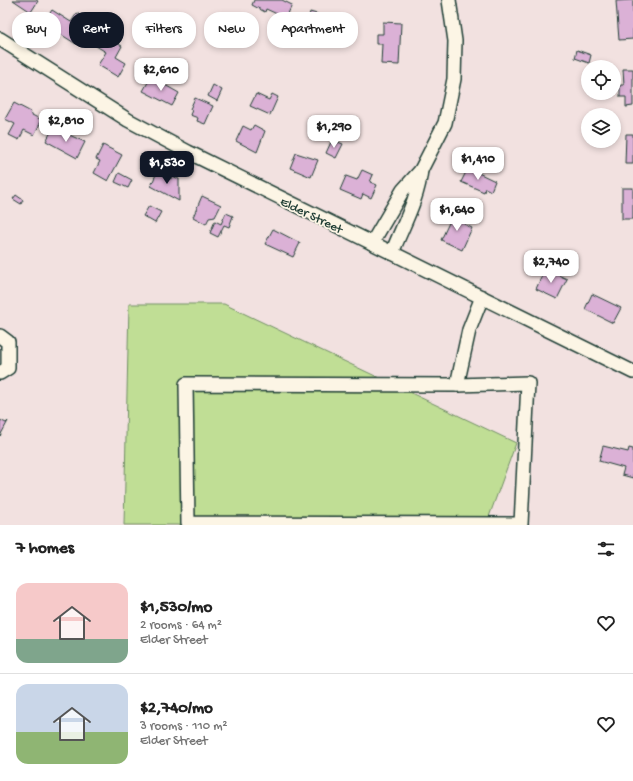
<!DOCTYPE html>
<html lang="en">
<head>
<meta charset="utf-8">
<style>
	body { margin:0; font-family:"Gochi Hand",sans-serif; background:#f6f6f6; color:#222; height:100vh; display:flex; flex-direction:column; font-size:15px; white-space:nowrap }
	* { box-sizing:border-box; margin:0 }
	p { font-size:13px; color:#767676 }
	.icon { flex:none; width:22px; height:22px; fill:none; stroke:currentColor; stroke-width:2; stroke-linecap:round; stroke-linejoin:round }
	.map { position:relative; height:525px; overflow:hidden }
	.drawer { display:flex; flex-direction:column; background:#fff; flex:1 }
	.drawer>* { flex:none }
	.top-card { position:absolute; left:12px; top:12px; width:400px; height:36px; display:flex; gap:8px }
	.buttons { position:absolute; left:581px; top:60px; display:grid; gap:8px }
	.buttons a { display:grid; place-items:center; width:40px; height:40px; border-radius:50%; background:#fff; box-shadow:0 2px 6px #0003; font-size:20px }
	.price { position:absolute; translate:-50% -34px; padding:0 9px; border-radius:8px; background:#fff; color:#222; font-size:13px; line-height:26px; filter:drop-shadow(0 1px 2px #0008) }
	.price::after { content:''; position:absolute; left:50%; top:24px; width:12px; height:9px; margin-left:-6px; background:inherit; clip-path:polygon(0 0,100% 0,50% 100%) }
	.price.active { background:#111827; color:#fff }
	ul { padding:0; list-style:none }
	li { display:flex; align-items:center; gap:12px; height:100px; padding:0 16px }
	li+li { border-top:1px solid #e0e0e0 }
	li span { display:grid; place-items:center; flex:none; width:112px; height:80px; border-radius:12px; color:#555 }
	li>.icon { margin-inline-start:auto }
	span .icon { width:48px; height:48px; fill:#fffc; stroke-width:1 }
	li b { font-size:17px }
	h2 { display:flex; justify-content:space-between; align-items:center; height:48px; padding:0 16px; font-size:17px }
	.chip { padding:0 14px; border-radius:16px; background:#fff; box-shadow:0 2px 6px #0003; font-size:14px; line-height:36px }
	.chip.active { background:#111827; color:#fff }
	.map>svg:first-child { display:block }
	.green { fill:#c0de95; stroke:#708e64 }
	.building { fill:#dbb1d6; stroke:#1f3d34 }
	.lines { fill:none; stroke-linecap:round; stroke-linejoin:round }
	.minor-casing { stroke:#1f3d34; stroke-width:16 }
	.minor { stroke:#fcf5e5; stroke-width:13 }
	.labels { text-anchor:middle; stroke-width:3.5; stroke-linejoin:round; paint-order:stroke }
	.street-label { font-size:13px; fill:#1f3d34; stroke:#fcf5e5 }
</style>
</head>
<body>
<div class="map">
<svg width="633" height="525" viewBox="0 0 633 525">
	<rect width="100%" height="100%" fill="#f2e1e0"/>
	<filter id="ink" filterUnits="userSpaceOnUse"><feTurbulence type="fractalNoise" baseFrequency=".025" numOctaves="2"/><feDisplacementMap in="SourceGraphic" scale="8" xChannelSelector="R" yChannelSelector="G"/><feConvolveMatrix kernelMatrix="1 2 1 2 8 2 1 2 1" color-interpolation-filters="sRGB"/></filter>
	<g filter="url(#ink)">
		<!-- green -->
		<polygon class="green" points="129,304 224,304 516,443 486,525 124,525"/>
		<!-- building -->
		<g class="building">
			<polygon points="13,0 36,0 38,1 31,12"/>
			<polygon points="254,0 282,0 292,5 286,18 266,9 265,12 252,5"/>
			<polygon points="633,0 633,39 619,40 616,1"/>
			<polygon points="52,10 71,22 77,13 86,19 80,28 85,31 76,44 43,23"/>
			<polygon points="310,12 334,19 330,36 306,29"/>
			<polygon points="383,22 401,23 399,65 381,64 382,44 376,44 376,34 383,34"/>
			<polygon points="102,34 122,46 116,57 126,63 118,77 98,65 106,52 96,46"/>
			<polygon points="577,50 591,55 589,63 575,58"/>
			<polygon points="623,69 633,69 633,106 626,107 626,97 620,97 620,85 624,85"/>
			<polygon points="151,77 179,93 172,106 143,91"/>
			<polygon points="213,85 222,90 217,101 208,96"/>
			<polygon points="256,94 269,100 272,94 278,97 270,115 250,106"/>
			<polygon points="195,98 213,106 205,124 197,121 198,118 190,115 192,110 190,109"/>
			<polygon points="14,103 31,112 30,114 42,120 34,135 24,130 19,140 9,135 15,124 5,119"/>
			<polygon points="254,125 265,131 257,152 236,141 243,126 251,130"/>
			<polygon points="340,125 348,128 345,138 337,135"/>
			<polygon points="56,129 85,142 77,158 46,141 52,130 54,132"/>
			<polygon points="626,134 633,134 633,164 625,164"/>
			<polygon points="331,142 336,145 338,142 343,144 336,158 326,153"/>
			<polygon points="103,145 122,155 108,181 94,173 100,161 96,159"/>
			<polygon points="296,153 318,160 311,177 290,168"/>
			<polygon points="468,168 495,181 491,191 485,188 484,192 461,182"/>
			<polygon points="362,170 373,175 370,182 377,185 371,198 363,194 361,199 340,190 346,176 357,180"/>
			<polygon points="157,172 171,179 172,176 179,179 179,201 151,186"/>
			<polygon points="119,173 132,180 128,188 115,182"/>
			<rect x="622" y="188" width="11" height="31"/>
			<polygon points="16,195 23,200 21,204 13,199"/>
			<polygon points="202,196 221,205 215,217 209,218 206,224 193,217"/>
			<polygon points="149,206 161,212 155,223 143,216"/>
			<polygon points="454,212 467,218 464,224 472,228 462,250 441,240"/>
			<polygon points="226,213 233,216 229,227 224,225 218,237 210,233 215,221 221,224"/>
			<polygon points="273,229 300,243 293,257 265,244"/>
			<polygon points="545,269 567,279 557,299 536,289"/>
			<polygon points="592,294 621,308 613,323 585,309"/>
			<polygon points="0,420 6,423 8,421 0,436"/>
			<polygon points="603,446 628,452 629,448 633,449 633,478 622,475 624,468 599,461"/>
		</g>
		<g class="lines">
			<defs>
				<g id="minor">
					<polyline points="0,39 128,120 188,152 633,372"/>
					<polyline points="372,243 403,190 421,170 445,123 454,79 455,41 449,0"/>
					<path d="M 392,253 C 403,225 418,199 421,170"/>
					<polyline points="0,336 8,342 8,368 0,373"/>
					<polygon points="528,383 521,524 188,523 186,384 457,385"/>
					<polyline points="457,385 469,330 482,297"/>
				</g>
			</defs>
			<!-- minor casing -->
			<use href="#minor" class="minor-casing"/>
			<!-- minor -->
			<use href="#minor" class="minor"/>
		</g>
	</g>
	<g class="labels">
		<!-- street labels -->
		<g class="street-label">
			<text transform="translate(312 214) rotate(26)" y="5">Elder Street</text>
		</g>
	</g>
</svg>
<div class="buttons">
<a><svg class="icon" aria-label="locate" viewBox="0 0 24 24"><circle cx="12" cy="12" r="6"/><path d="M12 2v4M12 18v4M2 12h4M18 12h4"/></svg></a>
<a><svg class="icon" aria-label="layers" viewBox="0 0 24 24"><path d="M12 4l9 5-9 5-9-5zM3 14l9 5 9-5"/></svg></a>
</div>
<b class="price" style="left:161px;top:92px">$2,610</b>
<b class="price" style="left:66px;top:143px">$2,810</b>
<b class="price" style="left:334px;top:149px">$1,290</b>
<b class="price" style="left:478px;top:181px">$1,410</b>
<b class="price active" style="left:167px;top:185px">$1,530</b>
<b class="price" style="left:457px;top:232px">$1,640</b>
<b class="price" style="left:551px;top:284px">$2,740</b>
<div class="top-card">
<a class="chip">Buy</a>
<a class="chip active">Rent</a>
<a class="chip">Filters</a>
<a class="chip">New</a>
<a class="chip">Apartment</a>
</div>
</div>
<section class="drawer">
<h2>7 homes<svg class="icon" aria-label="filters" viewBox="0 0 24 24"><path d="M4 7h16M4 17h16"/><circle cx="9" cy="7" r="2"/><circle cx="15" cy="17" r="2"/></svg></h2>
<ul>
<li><span style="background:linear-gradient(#f6c9c9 70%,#7fa58c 0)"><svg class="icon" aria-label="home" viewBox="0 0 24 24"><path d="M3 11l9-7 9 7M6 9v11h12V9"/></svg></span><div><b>$1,530/mo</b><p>2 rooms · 64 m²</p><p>Elder Street</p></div><svg class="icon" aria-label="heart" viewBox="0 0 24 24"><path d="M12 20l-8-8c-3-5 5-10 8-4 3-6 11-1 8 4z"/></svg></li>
<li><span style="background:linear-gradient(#c9d6e8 60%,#8fb573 0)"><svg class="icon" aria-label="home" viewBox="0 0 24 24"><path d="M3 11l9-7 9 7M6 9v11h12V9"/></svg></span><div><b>$2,740/mo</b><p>3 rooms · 110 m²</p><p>Elder Street</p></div><svg class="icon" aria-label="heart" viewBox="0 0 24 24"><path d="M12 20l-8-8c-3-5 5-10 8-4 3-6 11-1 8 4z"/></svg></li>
</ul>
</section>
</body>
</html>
